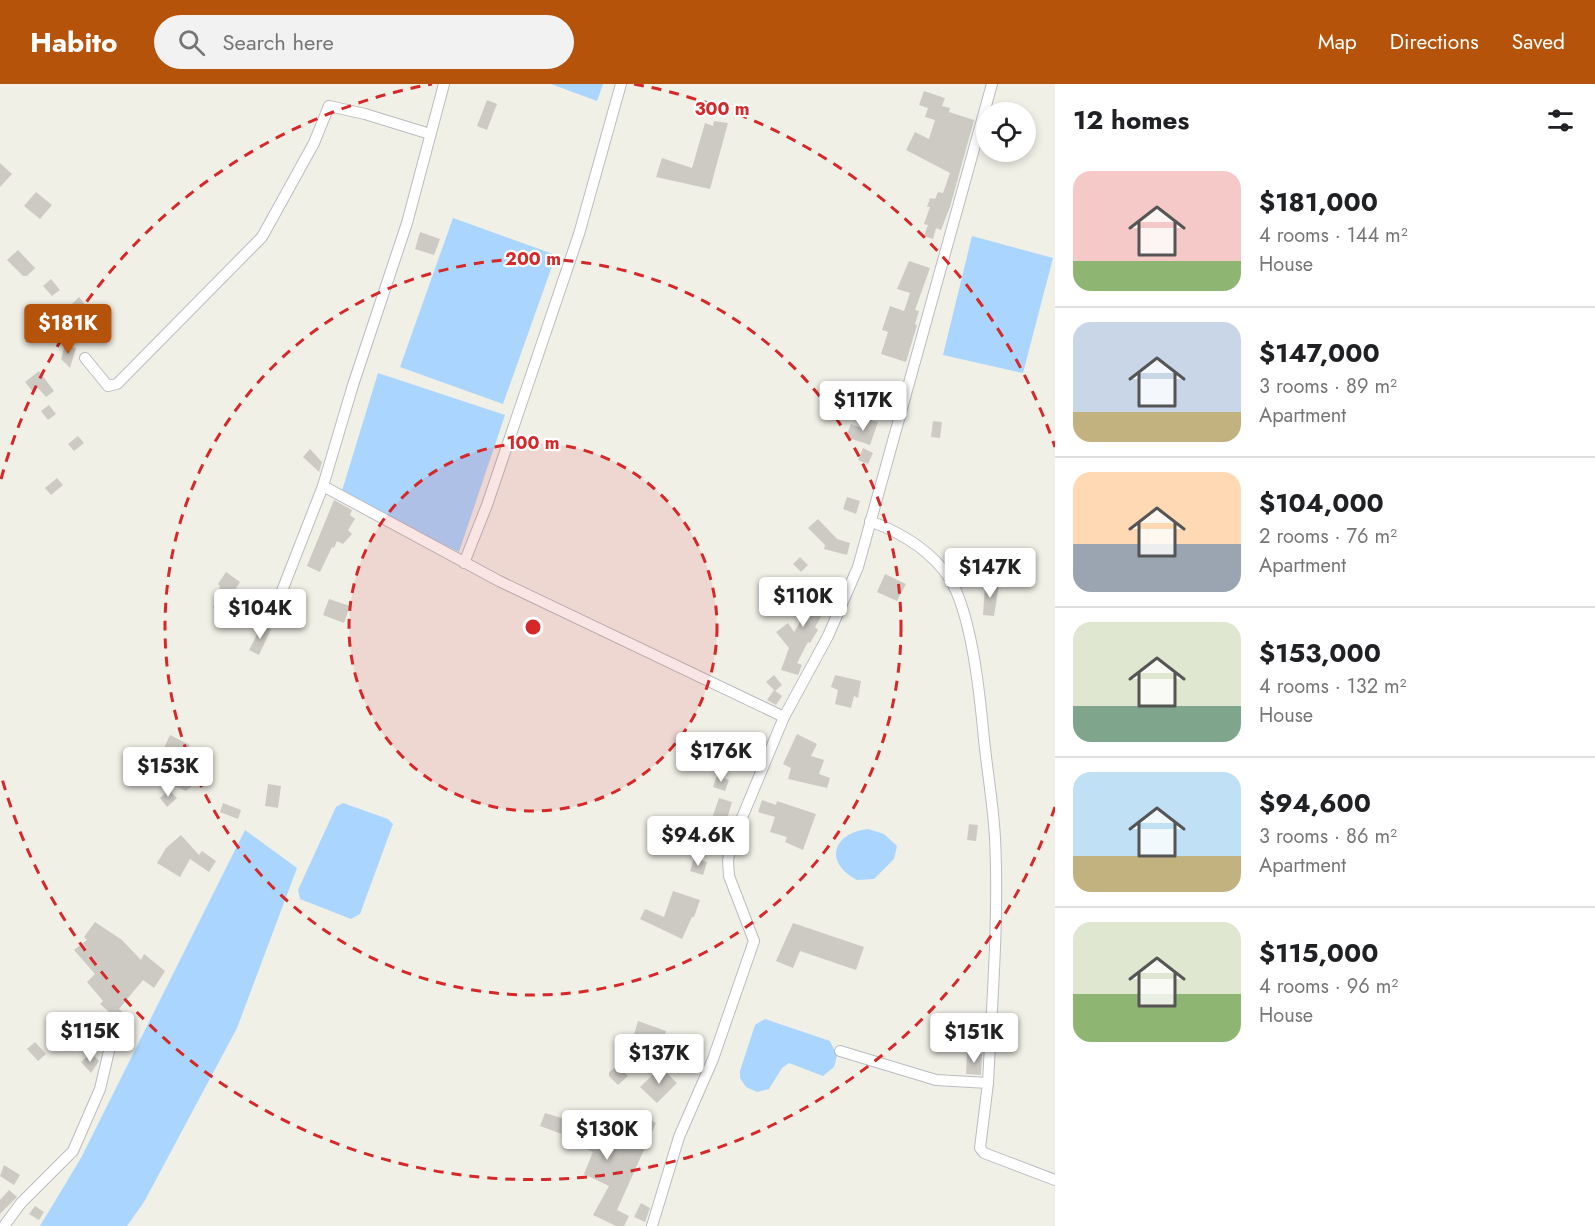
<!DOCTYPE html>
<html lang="en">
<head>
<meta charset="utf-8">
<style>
	body { margin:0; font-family:Jost,sans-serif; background:#f2f2f2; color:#202124; height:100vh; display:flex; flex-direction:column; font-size:22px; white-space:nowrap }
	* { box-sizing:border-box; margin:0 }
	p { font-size:20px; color:#757577 }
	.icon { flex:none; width:33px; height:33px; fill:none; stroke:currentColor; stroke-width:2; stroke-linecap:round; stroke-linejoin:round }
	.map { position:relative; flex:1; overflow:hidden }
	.details { display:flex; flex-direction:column; background:#fff; width:540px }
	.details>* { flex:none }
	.tools { position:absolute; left:976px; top:18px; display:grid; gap:12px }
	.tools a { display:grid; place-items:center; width:60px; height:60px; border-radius:50%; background:#fff; box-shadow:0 3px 9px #0003; font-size:30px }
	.price { position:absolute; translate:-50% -51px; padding:0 14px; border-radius:6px; background:#fff; color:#222; font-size:20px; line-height:39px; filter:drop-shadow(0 2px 3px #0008) }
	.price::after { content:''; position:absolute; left:50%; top:36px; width:18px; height:14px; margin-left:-9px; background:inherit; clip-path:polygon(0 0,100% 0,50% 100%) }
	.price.current { background:#b45309; color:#fff }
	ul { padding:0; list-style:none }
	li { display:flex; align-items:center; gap:18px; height:150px; padding:0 18px }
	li+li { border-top:2px solid #e0e0e0 }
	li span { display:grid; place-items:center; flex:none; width:168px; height:120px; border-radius:18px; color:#555 }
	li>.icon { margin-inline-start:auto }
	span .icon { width:72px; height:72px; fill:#fffc; stroke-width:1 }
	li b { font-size:26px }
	h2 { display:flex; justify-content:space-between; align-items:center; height:72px; padding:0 18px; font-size:26px }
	header { display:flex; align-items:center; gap:36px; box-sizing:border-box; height:84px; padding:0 30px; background:#b45309; color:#fff }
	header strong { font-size:28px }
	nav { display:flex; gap:33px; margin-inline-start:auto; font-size:21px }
	.search { width:420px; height:54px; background:#f2f2f2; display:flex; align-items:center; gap:15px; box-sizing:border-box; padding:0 21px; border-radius:33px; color:#757577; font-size:22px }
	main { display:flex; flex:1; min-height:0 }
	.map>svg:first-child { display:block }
	.water { fill:#a9d5ff }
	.building { fill:#cdcac4 }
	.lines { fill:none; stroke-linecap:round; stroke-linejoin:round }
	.street-casing { stroke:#b9bcc1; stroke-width:12 }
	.street { stroke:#fff; stroke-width:10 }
	.ring { fill:none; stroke:#d62828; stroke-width:3; stroke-dasharray:10 8 }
	.centre { fill:#d62828; stroke:#fff; stroke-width:3 }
	.ring-label { font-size:18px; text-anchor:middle; font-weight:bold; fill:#d62828; stroke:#fff; stroke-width:4.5; stroke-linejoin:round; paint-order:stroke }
</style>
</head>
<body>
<header>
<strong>Habito</strong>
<div class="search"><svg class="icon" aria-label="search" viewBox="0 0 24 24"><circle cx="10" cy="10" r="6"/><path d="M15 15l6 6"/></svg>Search here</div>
<nav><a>Map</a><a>Directions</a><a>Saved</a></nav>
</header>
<main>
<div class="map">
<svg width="1055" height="1142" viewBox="0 0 1055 1142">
	<rect width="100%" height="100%" fill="#f1f0e7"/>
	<!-- water -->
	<g class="water">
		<polygon points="551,0 603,0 597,17"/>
		<polygon points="453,134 556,171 503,320 400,283"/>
		<polygon points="972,152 1053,174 1023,289 943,271"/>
		<polygon points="378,289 505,331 459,468 341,410"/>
		<polygon points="343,719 388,735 393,740 360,830 351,835 300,815 298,806 336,723"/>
		<path d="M 868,745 L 884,750 L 897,762 L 894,775 L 874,795 L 857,796 C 823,778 833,749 868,745 Z"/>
		<polygon points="245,746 297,784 237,944 144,1118 127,1142 40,1142 81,1074"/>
		<polygon points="765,935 830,957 837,972 834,983 823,992 789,979 782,984 769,1005 757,1008 746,1003 740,994 740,987 755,941"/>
	</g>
	<!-- building -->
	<g class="building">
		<polygon points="924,7 945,14 942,22 950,24 949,28 974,36 950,123 941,146 936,144 933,155 924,152 928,141 924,140 930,123 927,123 930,114 935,115 938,108 943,109 950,89 906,66 915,48 929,55 935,36 925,33 928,24 919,21"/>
		<polygon points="487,16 497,20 487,46 477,42"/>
		<polygon points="714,37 728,39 710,105 656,93 662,74 692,84 705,39 713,42"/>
		<polygon points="0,79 12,90 0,103"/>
		<polygon points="36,108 52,121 40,135 24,122"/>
		<polygon points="420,148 440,155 434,171 415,165"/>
		<polygon points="18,166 35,184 27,192 23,192 7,176"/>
		<polygon points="909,177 930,184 915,226 919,227 915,240 917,241 906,278 881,270 888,248 882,246 890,222 904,227 910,209 897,205"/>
		<polygon points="51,195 60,206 52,212 43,202"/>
		<polygon points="79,213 87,223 79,229 83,233 74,242 62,230"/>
		<polygon points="65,261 76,264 70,284 61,275"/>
		<polygon points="39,287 54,307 46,313 38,304 33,308 25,298"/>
		<polygon points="886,304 898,308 895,318 883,315"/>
		<polygon points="49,321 56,330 48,336 41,327"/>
		<polygon points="864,334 878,338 870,361 846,353 851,340 861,344"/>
		<polygon points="933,337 942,338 940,354 931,353"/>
		<polygon points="78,352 84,359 74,367 68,360"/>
		<polygon points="863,364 873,369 868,380 858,376"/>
		<polygon points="310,365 322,378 319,388 303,373"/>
		<polygon points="57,394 63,401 51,411 45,404"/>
		<polygon points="847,413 860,417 856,430 843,425"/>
		<polygon points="334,416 352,426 350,431 355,435 348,446 352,450 343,460 337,457 334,464 332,463 320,488 307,482"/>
		<polygon points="818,435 837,455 850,459 847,471 824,465 825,461 808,444"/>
		<polygon points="800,473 808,481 801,488 793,480"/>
		<polygon points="226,488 240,498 221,527 213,524 220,502 218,500"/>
		<polygon points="885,490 906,500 897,517 877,508"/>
		<polygon points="808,497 819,500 815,513 816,511 831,516 815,543 818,546 810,559 808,558 797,579 802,581 798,591 781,586 789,564 776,548 788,539 794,548 804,532 800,531"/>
		<polygon points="985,500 999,501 994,532 983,531"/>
		<polygon points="329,515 350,522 344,539 323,531"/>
		<polygon points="232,525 246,530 242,539 228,534"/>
		<polygon points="262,541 271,545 259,571 249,566"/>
		<polygon points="774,591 782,601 775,607 766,598"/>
		<polygon points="835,591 861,597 858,614 854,612 851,624 835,620 838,606 831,603"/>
		<polygon points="774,606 782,612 776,621 767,616"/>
		<polygon points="797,650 817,660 811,672 824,676 819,690 830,694 827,704 788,695 791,684 783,680"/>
		<polygon points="170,651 190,661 183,675 163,666"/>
		<polygon points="717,692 729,696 725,707 713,703"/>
		<polygon points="185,693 192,702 186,707 174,702"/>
		<polygon points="268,700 281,702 278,724 265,722"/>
		<polygon points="169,706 177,714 167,723 160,714"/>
		<polygon points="719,714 732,718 721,755 696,747 700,737 710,740"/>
		<polygon points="762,716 776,721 777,717 816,730 803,766 785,758 787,753 770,748 775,733 758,728"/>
		<polygon points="223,719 241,726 238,735 220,728"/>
		<polygon points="969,740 978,741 976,757 967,756"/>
		<polygon points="181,751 199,771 202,767 216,777 209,788 190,775 180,793 157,779 166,764"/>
		<polygon points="694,774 707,778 703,791 690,787"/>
		<polygon points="673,807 700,816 694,833 692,833 682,855 640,835 645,825 664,833"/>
		<polygon points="95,838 122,856 141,876 144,870 165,887 154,904 143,896 119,925 128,932 122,939 100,920 103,917 87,898 95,890 74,866 87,856 84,853"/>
		<polygon points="793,839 864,863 856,886 800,867 793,884 776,877"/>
		<polygon points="638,937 666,947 662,959 649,955 648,959 633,954"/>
		<polygon points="35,958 46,970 38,977 27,965"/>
		<polygon points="91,969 99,977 91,989 81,978"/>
		<polygon points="967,969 982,970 981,991 966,990"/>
		<polygon points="618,981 628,992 618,1001 609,992 609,988"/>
		<polygon points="661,983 677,999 657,1019 640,1003"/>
		<polygon points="545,1029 568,1036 612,1057 619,1045 636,1053 648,1034 656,1039 617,1126 629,1132 624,1142 616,1142 593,1131 609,1102 584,1090 593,1068 561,1053 562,1050 540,1042"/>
		<polygon points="4,1081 20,1091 14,1101 0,1092"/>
		<polygon points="9,1106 17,1113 0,1130 0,1116"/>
		<polygon points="641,1119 650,1124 645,1138 634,1133"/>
		<polygon points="35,1122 44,1128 39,1136 29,1130"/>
	</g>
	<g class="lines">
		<defs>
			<g id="street">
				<polyline points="85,274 108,302 117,300 262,153 314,59 329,22 365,30 430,50"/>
				<polyline points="323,402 499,497 784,633"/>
				<path d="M 870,437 C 902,449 931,466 950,495 C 971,530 979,604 983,645 C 986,681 993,717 995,754 C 999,835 992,917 988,999"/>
				<polyline points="464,479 487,421 579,150 621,0"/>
				<polyline points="271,535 323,402 353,301 407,139 444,0"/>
				<polyline points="840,967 936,996 988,999 980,1064 984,1069 1055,1096"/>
				<polyline points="4,1142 21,1119 73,1067 100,1005 113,950"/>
				<polyline points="652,1142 679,1053 713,975 754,857 729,792 728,777 731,760 784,633 828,552 858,483 992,0"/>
			</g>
		</defs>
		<!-- street casing -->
		<use href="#street" class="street-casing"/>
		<!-- street -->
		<use href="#street" class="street"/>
	</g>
	<!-- distance rings -->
	<circle cx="533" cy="543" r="184" fill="#d62828" fill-opacity=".12"/>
	<g class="ring">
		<circle cx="533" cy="543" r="184"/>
		<circle cx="533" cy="543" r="368"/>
		<path d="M1055 723A552 552 0 0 1 1 691M1 395A552 552 0 0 1 432 0M634 0A552 552 0 0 1 1055 363"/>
	</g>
	<circle cx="533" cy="543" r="9" class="centre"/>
	<g class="ring-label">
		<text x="722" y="31">300 m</text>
		<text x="533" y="181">200 m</text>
		<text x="533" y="365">100 m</text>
	</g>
</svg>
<div class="tools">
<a><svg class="icon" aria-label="locate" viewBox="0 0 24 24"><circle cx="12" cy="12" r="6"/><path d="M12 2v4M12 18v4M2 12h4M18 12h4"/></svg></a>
</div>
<b class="price current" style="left:68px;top:271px">$181K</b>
<b class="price" style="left:863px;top:348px">$117K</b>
<b class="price" style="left:990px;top:515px">$147K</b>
<b class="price" style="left:803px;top:544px">$110K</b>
<b class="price" style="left:260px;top:556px">$104K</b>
<b class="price" style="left:721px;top:699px">$176K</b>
<b class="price" style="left:168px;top:714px">$153K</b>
<b class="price" style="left:698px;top:783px">$94.6K</b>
<b class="price" style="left:90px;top:979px">$115K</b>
<b class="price" style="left:974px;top:980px">$151K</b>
<b class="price" style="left:659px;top:1001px">$137K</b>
<b class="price" style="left:607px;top:1077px">$130K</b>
</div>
<section class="details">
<h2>12 homes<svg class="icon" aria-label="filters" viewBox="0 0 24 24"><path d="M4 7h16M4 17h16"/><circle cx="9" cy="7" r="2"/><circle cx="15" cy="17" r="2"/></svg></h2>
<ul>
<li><span style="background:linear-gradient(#f6c9c9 75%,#8fb573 0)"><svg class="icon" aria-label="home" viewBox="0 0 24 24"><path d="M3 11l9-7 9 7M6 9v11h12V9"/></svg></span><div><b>$181,000</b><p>4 rooms · 144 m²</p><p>House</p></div></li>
<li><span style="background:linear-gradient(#c9d6e8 75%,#c2b280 0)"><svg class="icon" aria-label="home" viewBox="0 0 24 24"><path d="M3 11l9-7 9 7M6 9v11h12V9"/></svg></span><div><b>$147,000</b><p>3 rooms · 89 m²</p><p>Apartment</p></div></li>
<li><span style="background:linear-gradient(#ffd9b3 60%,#9aa5b1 0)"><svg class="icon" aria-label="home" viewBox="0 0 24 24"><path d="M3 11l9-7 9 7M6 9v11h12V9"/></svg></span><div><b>$104,000</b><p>2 rooms · 76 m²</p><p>Apartment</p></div></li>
<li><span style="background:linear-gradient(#dfe7d0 70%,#7fa58c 0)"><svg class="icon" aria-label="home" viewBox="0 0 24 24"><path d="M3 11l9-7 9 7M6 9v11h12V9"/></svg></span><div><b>$153,000</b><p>4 rooms · 132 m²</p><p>House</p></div></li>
<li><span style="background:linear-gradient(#bfe0f5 70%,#c2b280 0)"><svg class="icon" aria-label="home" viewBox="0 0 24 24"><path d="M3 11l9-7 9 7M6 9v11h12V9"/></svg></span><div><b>$94,600</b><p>3 rooms · 86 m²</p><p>Apartment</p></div></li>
<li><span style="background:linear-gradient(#dfe7d0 60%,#8fb573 0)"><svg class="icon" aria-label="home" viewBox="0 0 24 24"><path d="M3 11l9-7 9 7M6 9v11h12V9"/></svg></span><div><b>$115,000</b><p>4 rooms · 96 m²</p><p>House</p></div></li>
</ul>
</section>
</main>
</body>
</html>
